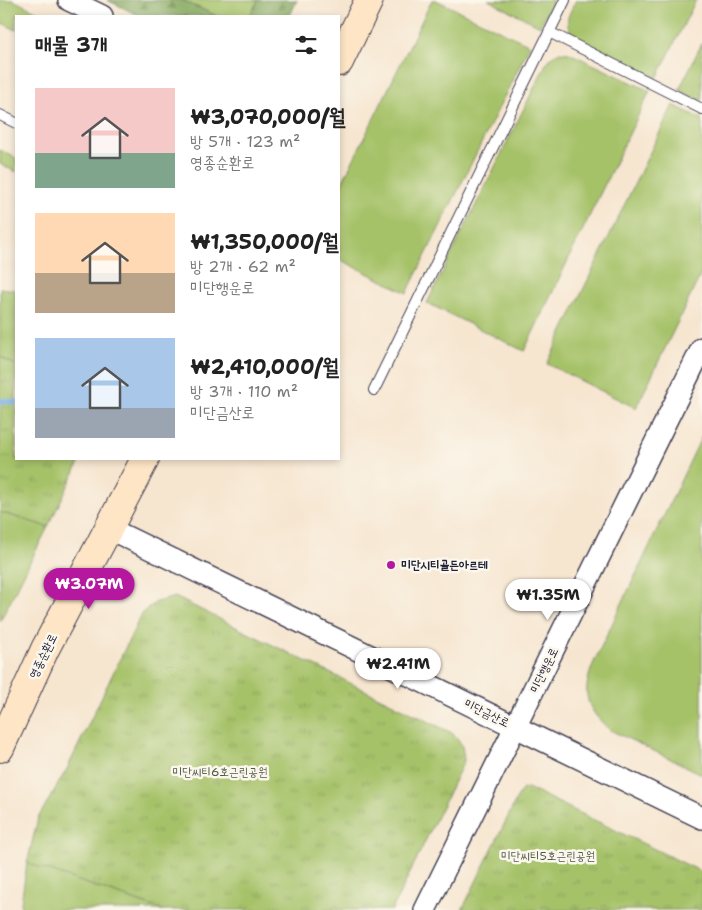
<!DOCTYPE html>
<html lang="ko">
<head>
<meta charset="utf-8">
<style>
	body { margin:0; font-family:"Shantell Sans","Poor Story",sans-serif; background:#f2f2f2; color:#222; height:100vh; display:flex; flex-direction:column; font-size:19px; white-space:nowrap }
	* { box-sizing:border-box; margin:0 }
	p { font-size:16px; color:#767676 }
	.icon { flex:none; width:28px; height:28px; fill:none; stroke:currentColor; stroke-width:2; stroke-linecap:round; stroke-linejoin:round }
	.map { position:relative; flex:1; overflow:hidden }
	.sheet { position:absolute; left:15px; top:15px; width:325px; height:445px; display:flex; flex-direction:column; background:#fff; border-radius:0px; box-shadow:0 2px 8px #0003 }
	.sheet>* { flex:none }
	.price { position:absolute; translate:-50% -42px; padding:0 11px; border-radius:18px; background:#fff; color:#222; font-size:16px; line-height:32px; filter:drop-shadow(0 1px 2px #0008) }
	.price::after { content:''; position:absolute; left:50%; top:30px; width:15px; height:11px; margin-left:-8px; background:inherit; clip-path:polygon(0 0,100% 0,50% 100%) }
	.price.selected { background:#b5179e; color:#fff }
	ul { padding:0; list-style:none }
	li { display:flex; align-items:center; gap:15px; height:125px; padding:0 20px }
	li span { display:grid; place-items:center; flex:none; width:140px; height:100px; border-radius:0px; color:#555 }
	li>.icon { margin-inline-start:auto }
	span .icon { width:60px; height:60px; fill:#fffc; stroke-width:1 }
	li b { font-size:21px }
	h2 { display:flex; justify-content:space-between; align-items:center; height:60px; padding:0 20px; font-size:21px }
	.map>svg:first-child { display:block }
	.grass { fill:#a6c269; stroke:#647252 }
	.forest { fill:url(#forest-firs); stroke:#53654c }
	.park { fill:url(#park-tufts); stroke:#647252 }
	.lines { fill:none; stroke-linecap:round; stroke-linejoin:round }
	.stream { stroke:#72abe2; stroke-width:6 }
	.service-casing { stroke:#423f51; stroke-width:12 }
	.minor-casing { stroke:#423f51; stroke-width:24 }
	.secondary-casing { stroke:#423f51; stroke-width:30 }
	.service { stroke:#fff; stroke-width:10 }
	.minor { stroke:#fff; stroke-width:21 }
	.secondary { stroke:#fee5c5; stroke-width:28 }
	.poi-dot { fill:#b5179e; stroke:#fbf7ec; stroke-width:2 }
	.labels { text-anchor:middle; stroke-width:5; stroke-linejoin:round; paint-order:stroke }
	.poi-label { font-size:12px; font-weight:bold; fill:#22223b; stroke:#fbf7ec; text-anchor:start }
	.street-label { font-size:12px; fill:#22223b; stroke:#fbf7ec }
	.park-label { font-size:12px; fill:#505a4b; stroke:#fbf7ec }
</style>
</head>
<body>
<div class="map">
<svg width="702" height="910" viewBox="0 0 702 910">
	<defs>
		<pattern id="forest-firs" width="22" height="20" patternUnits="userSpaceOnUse" patternTransform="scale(1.25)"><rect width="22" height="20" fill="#84a85d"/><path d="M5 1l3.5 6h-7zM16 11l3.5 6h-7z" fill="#6c884e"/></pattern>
		<pattern id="park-tufts" width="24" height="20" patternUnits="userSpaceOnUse" patternTransform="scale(1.25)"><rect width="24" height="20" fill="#a6c269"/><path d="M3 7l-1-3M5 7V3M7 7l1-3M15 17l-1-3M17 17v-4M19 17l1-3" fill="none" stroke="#8fa65c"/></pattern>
	</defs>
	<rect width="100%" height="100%" fill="#fbf7ec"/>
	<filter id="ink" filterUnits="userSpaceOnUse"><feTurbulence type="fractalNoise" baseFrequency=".02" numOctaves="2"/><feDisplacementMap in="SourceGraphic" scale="10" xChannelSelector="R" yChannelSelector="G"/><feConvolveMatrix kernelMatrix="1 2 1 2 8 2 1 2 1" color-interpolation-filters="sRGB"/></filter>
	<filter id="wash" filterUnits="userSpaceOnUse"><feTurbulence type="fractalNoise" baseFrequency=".0096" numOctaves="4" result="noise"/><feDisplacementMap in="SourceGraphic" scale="20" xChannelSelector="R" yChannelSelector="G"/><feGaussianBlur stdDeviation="1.12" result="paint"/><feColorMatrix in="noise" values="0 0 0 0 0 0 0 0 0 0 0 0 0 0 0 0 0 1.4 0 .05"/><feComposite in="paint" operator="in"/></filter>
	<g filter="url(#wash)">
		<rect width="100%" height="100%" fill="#f6e5cf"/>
		<!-- grass -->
		<g class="grass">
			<polygon points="0,0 13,0 46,16 16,16 16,30 0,22"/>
			<polygon points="181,0 258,0 250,16 217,16"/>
			<polygon points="432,0 436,0 530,45 407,293 339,259 339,189"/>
			<polygon points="488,0 553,0 540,26"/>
			<path d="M 576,0 L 696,0 L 657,78 L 574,36 C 562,22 569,15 576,0 Z"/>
			<polygon points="702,43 702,101 679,90"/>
			<polygon points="560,52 569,53 650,91 524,351 427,303 546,64 552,56"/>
			<polygon points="673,105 702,119 702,272 636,408 547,364"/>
			<polygon points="0,150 16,158 16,172 0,164"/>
			<polygon points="0,288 16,290 16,365 0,357"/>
			<path d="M 702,436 L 702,774 L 610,730 C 585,708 581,693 594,662 Z"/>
			<polygon points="0,512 48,527 0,621"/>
			<polygon points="27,863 163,910 20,910"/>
		</g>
		<!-- forest -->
		<g class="forest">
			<polygon points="107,0 181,0 217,16 140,16"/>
			<polygon points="258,0 297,0 290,16 250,16"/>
		</g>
		<!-- park -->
		<g class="park">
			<polygon points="0,357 16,365 16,459 81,459 48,527 0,512"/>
			<polygon points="175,597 452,733 462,745 464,761 392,910 163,910 27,863 38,818 67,769 142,613 156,602"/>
			<polygon points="528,788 702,872 702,910 462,910 520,792 523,789"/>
		</g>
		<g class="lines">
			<!-- stream -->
			<polyline class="stream" points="0,401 16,402"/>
		</g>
	</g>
	<g filter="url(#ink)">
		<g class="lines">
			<defs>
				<g id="service">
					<polyline points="549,32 702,109"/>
					<polyline points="0,115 16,123"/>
					<polyline points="374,390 565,0"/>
				</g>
				<g id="minor">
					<polyline points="69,0 102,16"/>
					<polyline points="110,529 702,818"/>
					<polyline points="425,910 702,348"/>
				</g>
				<g id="secondary">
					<polyline points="339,62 369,0"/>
					<polyline points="0,748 45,649 145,459"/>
				</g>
			</defs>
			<!-- service casing -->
			<use href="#service" class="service-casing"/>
			<!-- minor casing -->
			<use href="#minor" class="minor-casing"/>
			<!-- secondary casing -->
			<use href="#secondary" class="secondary-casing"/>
			<!-- service -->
			<use href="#service" class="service"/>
			<!-- minor -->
			<use href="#minor" class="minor"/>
			<!-- secondary -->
			<use href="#secondary" class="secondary"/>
		</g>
	</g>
	<!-- markers -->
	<circle class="poi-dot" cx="391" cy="565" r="5"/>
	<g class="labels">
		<!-- poi labels -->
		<g class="poi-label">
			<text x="401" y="569">미단시티골든아르테</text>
		</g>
		<!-- street labels -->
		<g class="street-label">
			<text transform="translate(43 656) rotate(-64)" y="4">영종순환로</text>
			<text transform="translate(544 670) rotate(-64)" y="4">미단행운로</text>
			<text transform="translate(487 713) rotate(26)" y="4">미단금산로</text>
		</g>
		<!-- park labels -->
		<g class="park-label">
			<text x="220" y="776">미단씨티6호근린공원</text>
			<text x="548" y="860">미단씨티5호근린공원</text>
		</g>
	</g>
</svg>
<b class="price selected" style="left:89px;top:610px">₩3.07M</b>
<b class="price" style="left:548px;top:621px">₩1.35M</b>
<b class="price" style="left:398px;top:690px">₩2.41M</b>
<section class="sheet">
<h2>매물 3개<svg class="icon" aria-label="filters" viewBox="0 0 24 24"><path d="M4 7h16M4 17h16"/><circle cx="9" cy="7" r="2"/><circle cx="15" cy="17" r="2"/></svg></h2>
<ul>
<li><span style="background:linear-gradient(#f6c9c9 65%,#7fa58c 0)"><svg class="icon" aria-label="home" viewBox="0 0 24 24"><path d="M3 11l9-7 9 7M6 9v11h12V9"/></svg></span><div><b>₩3,070,000/월</b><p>방 5개 · 123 m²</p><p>영종순환로</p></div></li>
<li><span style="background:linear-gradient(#ffd9b3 60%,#b9a48a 0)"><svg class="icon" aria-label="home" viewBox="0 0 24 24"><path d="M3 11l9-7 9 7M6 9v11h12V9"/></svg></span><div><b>₩1,350,000/월</b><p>방 2개 · 62 m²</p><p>미단행운로</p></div></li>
<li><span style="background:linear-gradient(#a9c7e8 70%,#9aa5b1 0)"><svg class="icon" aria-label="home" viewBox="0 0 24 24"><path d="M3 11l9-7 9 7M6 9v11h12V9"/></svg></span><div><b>₩2,410,000/월</b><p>방 3개 · 110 m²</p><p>미단금산로</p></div></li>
</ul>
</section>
</div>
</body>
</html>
